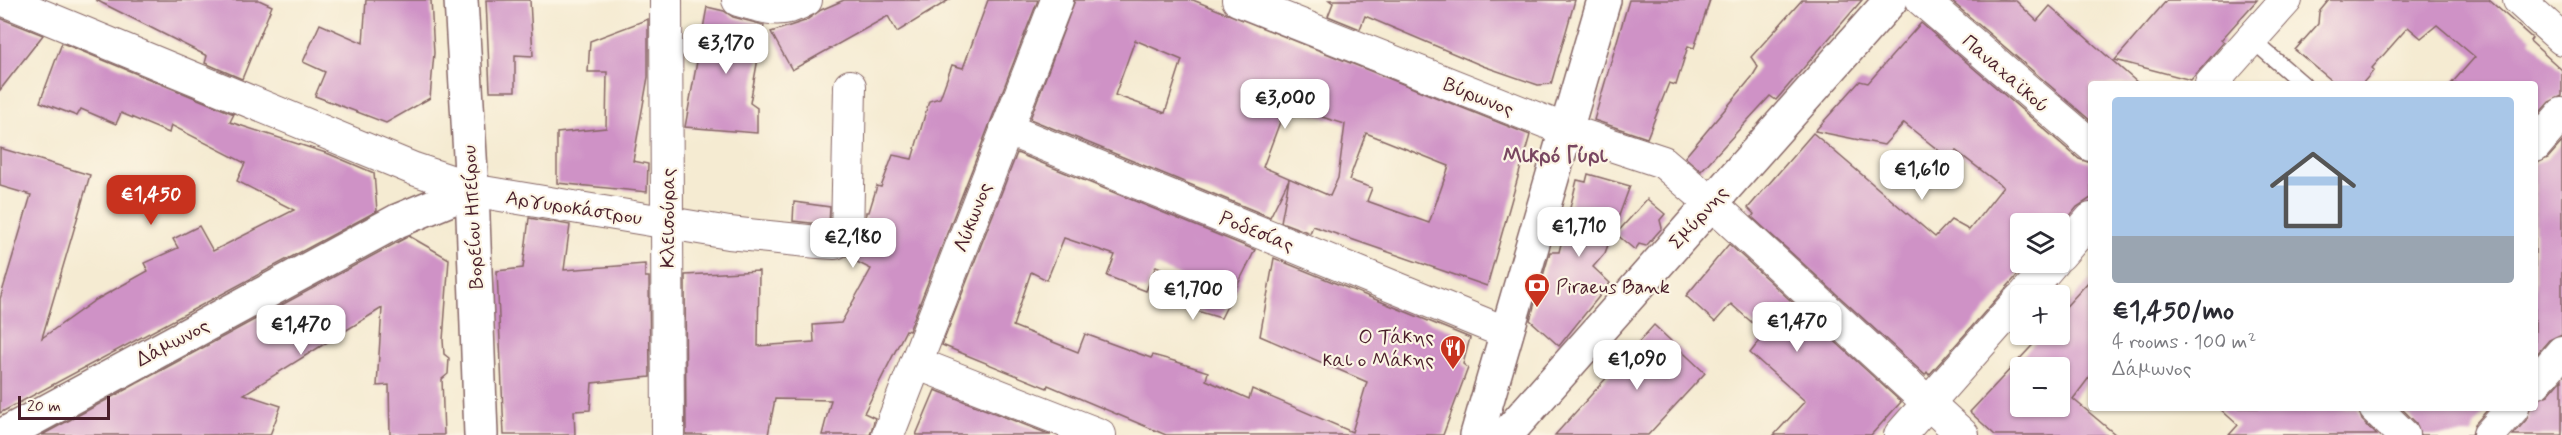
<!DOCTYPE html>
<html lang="en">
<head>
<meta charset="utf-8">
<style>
	body { margin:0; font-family:Mynerve,sans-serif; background:#f7f7f7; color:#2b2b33; height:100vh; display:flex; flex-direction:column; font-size:22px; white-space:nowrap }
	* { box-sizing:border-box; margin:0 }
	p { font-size:20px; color:#7c7c81 }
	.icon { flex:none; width:33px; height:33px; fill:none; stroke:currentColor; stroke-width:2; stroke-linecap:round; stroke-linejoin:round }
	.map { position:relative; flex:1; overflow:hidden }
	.sheet { position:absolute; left:2088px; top:81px; width:450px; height:330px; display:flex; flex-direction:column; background:#fff; border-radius:6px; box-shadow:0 2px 4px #0004 }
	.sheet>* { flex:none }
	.buttons { position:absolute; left:2010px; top:213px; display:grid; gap:12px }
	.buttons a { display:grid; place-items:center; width:60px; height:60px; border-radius:6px; background:#fff; box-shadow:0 2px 4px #0004; font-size:30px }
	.scale { position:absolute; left:18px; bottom:15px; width:92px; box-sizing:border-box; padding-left:6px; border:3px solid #4a1f2b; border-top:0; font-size:16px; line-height:21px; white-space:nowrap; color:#4a1f2b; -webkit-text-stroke:4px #fcf5e5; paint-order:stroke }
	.price { position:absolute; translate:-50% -51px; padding:0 14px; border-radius:12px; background:#fff; color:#222; font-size:20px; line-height:39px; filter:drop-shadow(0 2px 3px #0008) }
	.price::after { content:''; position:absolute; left:50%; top:36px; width:18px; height:14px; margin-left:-9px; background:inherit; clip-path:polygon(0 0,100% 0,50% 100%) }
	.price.current { background:#c8321e; color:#fff }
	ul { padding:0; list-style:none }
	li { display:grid; align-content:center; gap:12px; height:318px; padding:0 24px }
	li span { display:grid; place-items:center; height:186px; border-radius:6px; color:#555 }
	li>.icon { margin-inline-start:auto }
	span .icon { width:108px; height:108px; fill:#fffc; stroke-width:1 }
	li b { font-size:26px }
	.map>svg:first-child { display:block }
	.building { fill:#cf92c6; fill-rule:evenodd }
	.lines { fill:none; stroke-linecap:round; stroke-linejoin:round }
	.service-casing { stroke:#866665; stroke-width:18 }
	.minor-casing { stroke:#866665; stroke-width:34 }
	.tertiary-casing { stroke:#866665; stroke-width:36 }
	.secondary-casing { stroke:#866665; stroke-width:36 }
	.service { stroke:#fff; stroke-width:15 }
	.minor { stroke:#fff; stroke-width:32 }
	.tertiary { stroke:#fff; stroke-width:33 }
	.secondary { stroke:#fff; stroke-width:33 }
	.labels { text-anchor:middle; stroke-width:4.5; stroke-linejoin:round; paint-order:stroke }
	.street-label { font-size:20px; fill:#4a1f2b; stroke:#fcf5e5 }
	.poi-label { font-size:20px; fill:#4a1f2b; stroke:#fcf5e5; text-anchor:start }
	.neighbourhood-label { font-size:21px; font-weight:bold; fill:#794761; stroke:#fcf5e5 }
</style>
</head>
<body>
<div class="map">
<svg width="2562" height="435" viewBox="0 0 2562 435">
	<rect width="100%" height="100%" fill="#fcf5e5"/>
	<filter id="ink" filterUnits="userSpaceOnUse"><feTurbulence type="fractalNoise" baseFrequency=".0167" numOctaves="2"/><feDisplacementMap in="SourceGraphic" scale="12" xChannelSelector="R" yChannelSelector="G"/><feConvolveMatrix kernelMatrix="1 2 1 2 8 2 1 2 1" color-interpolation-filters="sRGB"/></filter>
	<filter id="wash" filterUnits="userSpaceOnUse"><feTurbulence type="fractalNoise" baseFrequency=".008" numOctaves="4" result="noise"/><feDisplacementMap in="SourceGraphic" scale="24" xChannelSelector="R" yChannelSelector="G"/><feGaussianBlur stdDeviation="1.35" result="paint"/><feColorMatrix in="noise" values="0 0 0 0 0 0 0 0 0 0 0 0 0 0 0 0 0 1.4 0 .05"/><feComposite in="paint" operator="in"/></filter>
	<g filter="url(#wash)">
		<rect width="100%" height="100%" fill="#f5ebd2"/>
		<g id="blocks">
			<!-- building -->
			<g class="building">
				<polygon points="96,0 259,0 272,6 242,79 205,63 207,56"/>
				<polygon points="366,0 431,0 434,53 430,98 386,123 315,96 325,72 303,62 320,24 363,43"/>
				<polygon points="486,0 530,0 533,56 515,55 515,91 490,91"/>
				<polygon points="844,0 949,0 897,32 888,16 792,70 771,32 805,21 821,10"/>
				<polygon points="988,0 1038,0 909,331 906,330 864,413 875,418 870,435 822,435 831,400 775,399 768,435 686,435 685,275 759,271 758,346 814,342 813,325 841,323 871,269 857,262 858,251 862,246 865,238 866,212 869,212 877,186 881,187 893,155 912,159 929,101 940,98 952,65 963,68"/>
				<path d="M 1075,0 L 1193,0 L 1530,135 L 1487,286 L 1313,226 L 1310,233 L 1281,222 L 1289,179 L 1270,217 L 1030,119 ZM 1135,40 L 1182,60 L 1165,113 L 1115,95 ZM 1286,106 L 1345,124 L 1338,178 L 1330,196 L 1263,167 ZM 1366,133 L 1449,166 L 1429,223 L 1367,201 L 1372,188 L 1349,180 Z"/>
				<polygon points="1329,0 1575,0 1551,84 1538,85 1483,66 1365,16 1360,29 1328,16 1333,3"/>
				<polygon points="1629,0 1710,0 1694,48 1688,46 1676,85 1669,83 1647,138 1594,120"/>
				<polygon points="1802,0 1862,0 1776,100 1770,96 1701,171 1685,157 1752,77 1758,67 1751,57"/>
				<polygon points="1950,0 2015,0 2037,21 2050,6 2139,84 2091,84 2091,121"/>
				<polygon points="2167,0 2257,0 2221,40 2224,42 2191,80 2115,60"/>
				<polygon points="2329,0 2489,0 2532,38 2530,41 2562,70 2562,96 2549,102 2535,118 2535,84 2451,84 2475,57 2437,25 2421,38 2408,27 2372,68 2374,70 2362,84 2336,84 2295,50 2318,24 2319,12"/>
				<polygon points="707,7 724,11 733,17 764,25 750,103 757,108 757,133 685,127"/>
				<polygon points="0,18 43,35 0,90"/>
				<polygon points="648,19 648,77 633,161 648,164 647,192 557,183 557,133 606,128 607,72 588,72 590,41"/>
				<polygon points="1921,23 2079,159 2091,163 2091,198 2077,207 2060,228 2060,224 2020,224 2020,262 2029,262 1929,375 1927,372 1925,375 1752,217 1754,214 1748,208 1813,133 1935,237 1951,220 1969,230 2003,187 1956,151 1947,157 1904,123 1884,145 1815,131 1860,81 1868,83"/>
				<polygon points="62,43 234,114 230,122 329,154 374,173 377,211 0,413 0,299 31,195 0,186 0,148 90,175 42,338 94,301 148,271 144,263 178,248 173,239 199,226 213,251 294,210 237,181 245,163 171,125 169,133 121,113 116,124 81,109 77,116 40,102"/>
				<polygon points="2562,142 2562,334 2549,340 2535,356 2535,164 2548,158"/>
				<polygon points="1017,153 1255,250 1221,318 1197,311 1196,283 1156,266 1146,291 1107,276 1115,255 1064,238 1047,280 1031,272 1013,326 1078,352 1085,334 1151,358 1153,355 1174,361 1208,372 1206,380 1249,399 1252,389 1352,432 1367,382 1260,336 1274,258 1470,338 1463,364 1468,368 1443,435 1166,435 1048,385 1047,388 942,345"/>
				<polygon points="1588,174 1630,186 1605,253 1593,267 1610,283 1559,346 1530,320 1550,252 1559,252 1577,180 1586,182"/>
				<polygon points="1647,199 1665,214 1660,220 1662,228 1646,246 1639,244 1635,250 1616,234"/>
				<polygon points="794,202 830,207 829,225 793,221"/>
				<polygon points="529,218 570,225 564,270 645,264 645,277 649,277 650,377 592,383 590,410 574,411 575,435 504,435 497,271 523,268"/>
				<polygon points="409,236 449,259 443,340 444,354 449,358 448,374 442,379 444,435 390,435 389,385 377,386 382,308 244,394 281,406 270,435 42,435"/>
				<polygon points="1729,244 1901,402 1871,435 1774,435 1805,401 1750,353 1765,334 1731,304 1715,322 1686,296"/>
				<path d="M 2091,279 L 2091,375 L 2073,399 L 2116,435 L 1995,435 L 1970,412 L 2043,334 L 2060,334 L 2060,313 ZM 2020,368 L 2060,368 L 2060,406 L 2020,406 Z"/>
				<polygon points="1654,325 1705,373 1648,435 1555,435"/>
				<polygon points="2562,379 2562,435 2513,435 2527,419 2530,408 2535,408 2535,400 2548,395"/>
				<polygon points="935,390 1051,435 916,435"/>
				<polygon points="2219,408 2358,408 2362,420 2377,435 2229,435 2238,425"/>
				<polygon points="2401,408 2489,408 2475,424 2472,435 2420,435 2416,423"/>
			</g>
		</g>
	</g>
	<g filter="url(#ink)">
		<use href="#blocks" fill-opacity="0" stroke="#866665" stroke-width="1.5"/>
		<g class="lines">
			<defs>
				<polyline id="service" points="2251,39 2303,84"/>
				<g id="minor">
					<polyline points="4,0 414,169 483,192 729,233 818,242 835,243 847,237 850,86"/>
					<polyline points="666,0 668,435"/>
					<path d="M 738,0 C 765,7 780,15 806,0"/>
					<polyline points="1238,0 1566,130 1663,162 1711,203 1963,435"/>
					<polyline points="1922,0 2091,145"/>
					<polyline points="2519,0 2562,39"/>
					<polyline points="2211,84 2286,0"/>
					<polyline points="1006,129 1507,333"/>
					<polyline points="2535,146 2562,114"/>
					<polyline points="2060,255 2091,219"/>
					<polyline points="2024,296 2053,262"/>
					<polyline points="916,363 1100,435"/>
					<polyline points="2535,383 2562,352"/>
					<polyline points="2375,408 2403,435"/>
					<polyline points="888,435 1057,0"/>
					<polyline points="1900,435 2020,299"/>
					<polyline points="2489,435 2513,408"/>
				</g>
				<polyline id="tertiary" points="1477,435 1604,0"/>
				<g id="secondary">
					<polyline points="461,0 472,190 481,435"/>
					<polyline points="3,435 397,221 472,190"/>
					<polyline points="1506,435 1891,0"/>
				</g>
			</defs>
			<!-- service casing -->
			<use href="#service" class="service-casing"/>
			<!-- minor casing -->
			<use href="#minor" class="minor-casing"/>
			<!-- tertiary casing -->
			<use href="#tertiary" class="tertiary-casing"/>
			<!-- secondary casing -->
			<use href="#secondary" class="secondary-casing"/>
			<!-- service -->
			<use href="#service" class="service"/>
			<!-- minor -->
			<use href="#minor" class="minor"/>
			<!-- tertiary -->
			<use href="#tertiary" class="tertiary"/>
			<!-- secondary -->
			<use href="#secondary" class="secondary"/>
		</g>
	</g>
	<!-- icons -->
	<defs>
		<symbol id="bank-pin" viewBox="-11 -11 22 30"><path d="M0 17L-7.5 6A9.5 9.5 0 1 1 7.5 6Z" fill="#c8321e" stroke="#fcf5e5"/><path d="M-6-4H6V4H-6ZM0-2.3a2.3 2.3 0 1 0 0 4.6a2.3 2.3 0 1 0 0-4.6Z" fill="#fff"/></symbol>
		<symbol id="restaurant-pin" viewBox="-11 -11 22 30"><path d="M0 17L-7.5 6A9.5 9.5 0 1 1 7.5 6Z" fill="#c8321e" stroke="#fcf5e5"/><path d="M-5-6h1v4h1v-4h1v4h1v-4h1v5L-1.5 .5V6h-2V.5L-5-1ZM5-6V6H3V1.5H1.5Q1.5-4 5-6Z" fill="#fff"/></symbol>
	</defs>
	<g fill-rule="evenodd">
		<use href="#bank-pin" x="1522" y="271" width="30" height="40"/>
		<use href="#restaurant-pin" x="1438" y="333" width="30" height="40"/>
	</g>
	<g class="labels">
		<!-- street labels -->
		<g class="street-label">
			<text transform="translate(2006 73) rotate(41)" y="7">Παναχαϊκού</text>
			<text transform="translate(1479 96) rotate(22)" y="7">Βύρωνος</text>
			<text transform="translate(574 207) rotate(9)" y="7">Αργυροκάστρου</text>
			<text transform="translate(472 217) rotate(-93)" y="7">Βορείου Ηπείρου</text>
			<text transform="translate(972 217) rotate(-69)" y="7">Λύκωνος</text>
			<text transform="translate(1698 217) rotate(-48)" y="7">Σμύρνης</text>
			<text transform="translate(667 218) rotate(-90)" y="7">Κλεισούρας</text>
			<text transform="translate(1257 231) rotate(22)" y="7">Ροδεσίας</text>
			<text transform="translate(172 342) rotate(-28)" y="7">Δάμωνος</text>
		</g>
		<!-- poi labels -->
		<g class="poi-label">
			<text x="1556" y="293">Piraeus Bank</text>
			<text x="1434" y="343" text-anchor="end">Ο Τάκης<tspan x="1434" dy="23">και ο Μάκης</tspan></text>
		</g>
		<!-- neighbourhood labels -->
		<g class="neighbourhood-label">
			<text x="1555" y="162">Μικρό Γύρι</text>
		</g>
	</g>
</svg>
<div class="buttons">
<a><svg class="icon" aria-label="layers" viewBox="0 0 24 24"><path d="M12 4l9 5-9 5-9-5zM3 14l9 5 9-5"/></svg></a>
<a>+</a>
<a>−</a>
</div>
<div class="scale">20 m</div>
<b class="price" style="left:726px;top:75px">€3,170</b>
<b class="price" style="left:1285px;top:130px">€3,000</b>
<b class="price" style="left:1922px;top:201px">€1,610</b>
<b class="price current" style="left:151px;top:226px">€1,450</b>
<b class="price" style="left:1579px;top:258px">€1,710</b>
<b class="price" style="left:853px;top:269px">€2,180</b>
<b class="price" style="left:1193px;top:321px">€1,700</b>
<b class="price" style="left:1797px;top:353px">€1,470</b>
<b class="price" style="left:301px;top:356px">€1,470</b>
<b class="price" style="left:1637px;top:391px">€1,090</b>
<section class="sheet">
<ul>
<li><span style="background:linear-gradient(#a9c7e8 75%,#9aa5b1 0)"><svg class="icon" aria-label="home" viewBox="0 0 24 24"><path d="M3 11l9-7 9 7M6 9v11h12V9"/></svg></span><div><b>€1,450/mo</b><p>4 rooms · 100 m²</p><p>Δάμωνος</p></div></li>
</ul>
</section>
</div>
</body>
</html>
